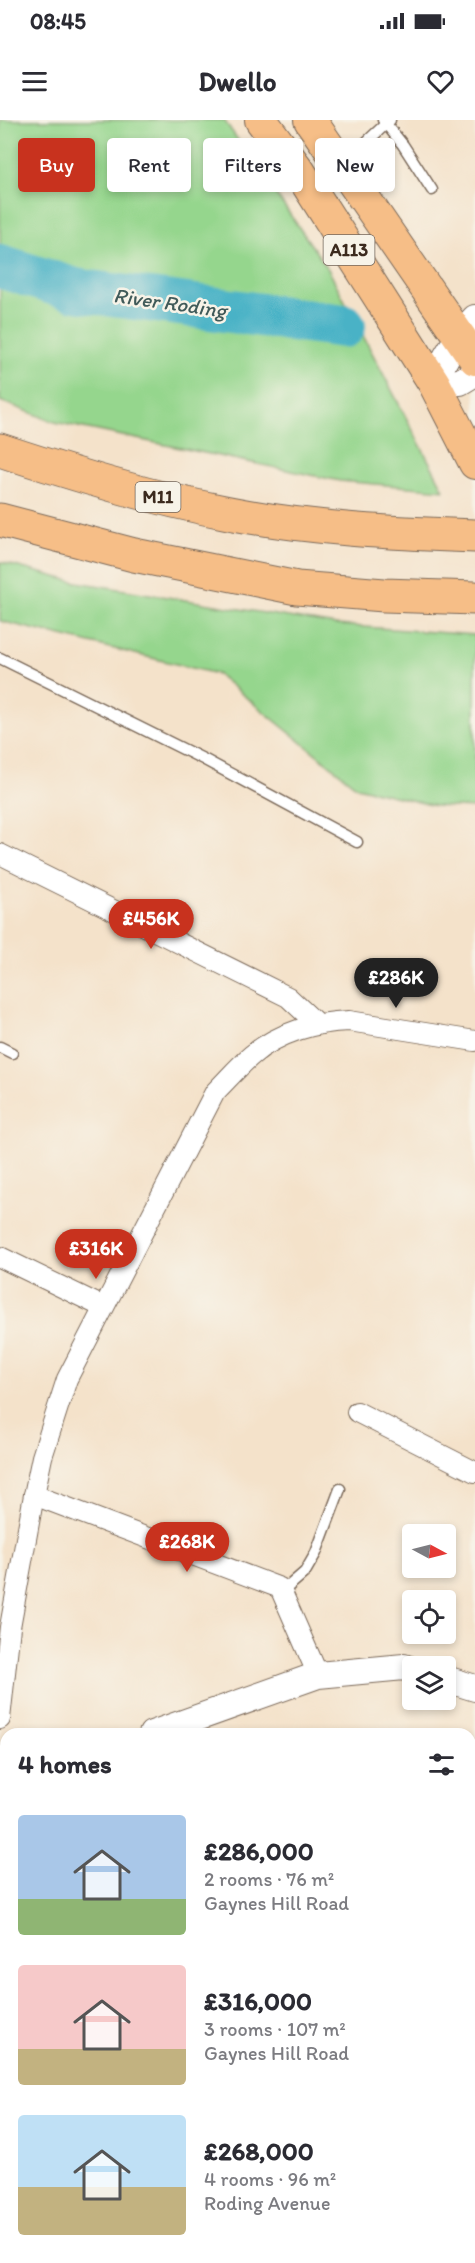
<!DOCTYPE html>
<html lang="en">
<head>
<meta charset="utf-8">
<style>
	body { margin:0; font-family:Itim,sans-serif; background:#f7f7f7; color:#2b2b33; height:100vh; display:flex; flex-direction:column; font-size:22px; white-space:nowrap }
	* { box-sizing:border-box; margin:0 }
	p { font-size:20px; color:#7c7c81 }
	.icon { flex:none; width:33px; height:33px; fill:none; stroke:currentColor; stroke-width:2; stroke-linecap:round; stroke-linejoin:round }
	.map { position:relative; flex:1; overflow:hidden }
	.drawer { position:absolute; left:0px; top:1608px; width:476px; height:536px; display:flex; flex-direction:column; background:#fff; border-radius:18px 18px 0 0; box-shadow:0 3px 9px #0003 }
	.drawer>* { flex:none }
	.banner { position:absolute; left:18px; top:18px; width:440px; height:54px; display:flex; gap:12px }
	.needle { width:39px; rotate:97deg }
	.controls { position:absolute; left:402px; top:1404px; display:grid; gap:12px }
	.controls a { display:grid; place-items:center; width:54px; height:54px; border-radius:6px; background:#fff; box-shadow:0 3px 9px #0003; font-size:30px }
	.price { position:absolute; translate:-50% -51px; padding:0 14px; border-radius:21px; background:#c8321e; color:#fff; font-size:20px; line-height:39px; filter:drop-shadow(0 2px 3px #0008) }
	.price::after { content:''; position:absolute; left:50%; top:36px; width:18px; height:14px; margin-left:-9px; background:inherit; clip-path:polygon(0 0,100% 0,50% 100%) }
	.price.selected { background:#222; color:#fff }
	ul { padding:0; list-style:none }
	li { display:flex; align-items:center; gap:18px; height:150px; padding:0 18px }
	li span { display:grid; place-items:center; flex:none; width:168px; height:120px; border-radius:6px; color:#555 }
	li>.icon { margin-inline-start:auto }
	span .icon { width:72px; height:72px; fill:#fffc; stroke-width:1 }
	li b { font-size:26px }
	h2 { display:flex; justify-content:space-between; align-items:center; height:72px; padding:0 18px; font-size:26px }
	.tag { padding:0 21px; border-radius:6px; background:#fff; box-shadow:0 3px 9px #0003; font-size:21px; line-height:54px }
	.tag.selected { background:#c8321e; color:#fff }
	.status { display:flex; justify-content:space-between; align-items:center; height:42px; padding:0 30px; background:#fff; direction:ltr }
	.status svg { height:16px; fill:currentColor }
	header { display:flex; justify-content:space-between; align-items:center; height:78px; padding:0 18px; background:#fff; font-size:27px; font-weight:800 }
	.map>svg:first-child { display:block }
	.built { fill:#e8d4b7 }
	.green { fill:#95d68d; stroke:#688056; stroke-width:1.5 }
	.lines { fill:none; stroke-linecap:round; stroke-linejoin:round }
	.river { stroke:#48b2c6; stroke-width:44 }
	.service-casing { stroke:#7c6a5a; stroke-width:13 }
	.minor-casing { stroke:#7c6a5a; stroke-width:22 }
	.tertiary-casing { stroke:#7c6a5a; stroke-width:28 }
	.primary-casing { stroke:#7c6a5a; stroke-width:34 }
	.motorway-casing { stroke:#7c6a5a; stroke-width:35 }
	.service { stroke:#fff; stroke-width:10 }
	.minor { stroke:#fff; stroke-width:20 }
	.tertiary { stroke:#fff; stroke-width:26 }
	.primary { stroke:#f6be87; stroke-width:32 }
	.motorway { stroke:#f6be87; stroke-width:33 }
	.labels { text-anchor:middle; stroke-width:5; stroke-linejoin:round; paint-order:stroke }
	.shield { fill:#f7f3e8; stroke:#73665b; stroke-width:1.5 }
	.shield-label { font-size:18px; font-weight:bold; fill:#3b2a1e }
	.water-label { font-size:21px; font-style:italic; fill:#405a59; stroke:#f7f3e8 }
</style>
</head>
<body>
<div class="status"><b>08:45</b><svg viewBox="0 0 49 12"><path d="M0 12V9h3v3zM5 12V6h3v6zM10 12V3h3v9zM15 12V0h3v12zM26 1h20v11H26zM47 4h2v5h-2z"/></svg></div>
<header><svg class="icon" aria-label="menu" viewBox="0 0 24 24"><path d="M4 6h16M4 12h16M4 18h16"/></svg>Dwello<svg class="icon" aria-label="heart" viewBox="0 0 24 24"><path d="M12 20l-8-8c-3-5 5-10 8-4 3-6 11-1 8 4z"/></svg></header>
<div class="map">
<svg width="475" height="2143" viewBox="0 0 475 2143">
	<rect width="100%" height="100%" fill="#f7f3e8"/>
	<filter id="ink" filterUnits="userSpaceOnUse"><feTurbulence type="fractalNoise" baseFrequency=".0167" numOctaves="2"/><feDisplacementMap in="SourceGraphic" scale="12" xChannelSelector="R" yChannelSelector="G"/><feConvolveMatrix kernelMatrix="1 2 1 2 8 2 1 2 1" color-interpolation-filters="sRGB"/></filter>
	<filter id="wash" filterUnits="userSpaceOnUse"><feTurbulence type="fractalNoise" baseFrequency=".008" numOctaves="4" result="noise"/><feDisplacementMap in="SourceGraphic" scale="24" xChannelSelector="R" yChannelSelector="G"/><feGaussianBlur stdDeviation="1.35" result="paint"/><feColorMatrix in="noise" values="0 0 0 0 0 0 0 0 0 0 0 0 0 0 0 0 0 1.4 0 .05"/><feComposite in="paint" operator="in"/></filter>
	<g filter="url(#wash)">
		<rect width="100%" height="100%" fill="#f4e2ca"/>
		<!-- built -->
		<polygon class="built" points="6,1705 6,1907 0,1912 0,1708"/>
		<!-- green -->
		<g class="green">
			<polygon points="0,0 224,0 328,149 444,370 340,361 55,302 0,281"/>
			<polygon points="0,442 71,461 336,505 475,515 475,688 435,686 357,667 217,554 0,501"/>
		</g>
		<g class="lines">
			<!-- river -->
			<polyline class="river" points="0,146 75,170 344,206"/>
		</g>
	</g>
	<g filter="url(#ink)">
		<g class="lines">
			<defs>
				<g id="service">
					<polyline points="383,0 403,25 432,70"/>
					<polyline points="344,43 390,0"/>
					<polyline points="0,538 205,640 357,722"/>
					<polyline points="0,927 12,933"/>
					<polyline points="282,1472 305,1452 316,1433 340,1369"/>
				</g>
				<g id="minor">
					<polyline points="0,734 288,877 317,904"/>
					<polyline points="0,1137 103,1187"/>
					<polyline points="357,1292 475,1352"/>
					<polyline points="34,1375 280,1468 318,1555"/>
					<path d="M 0,1599 L 10,1507 L 34,1375 L 42,1337 L 67,1259 L 215,972 C 227,960 239,946 252,935 C 278,913 315,902 349,901 L 475,921"/>
					<polyline points="470,1699 475,1691"/>
					<polyline points="260,2138 269,2143"/>
					<polyline points="11,2143 12,2138"/>
					<polyline points="308,2143 310,2138"/>
				</g>
				<g id="tertiary">
					<path d="M 475,198 C 456,218 444,237 434,263 L 460,262 L 475,253"/>
					<polyline points="446,1559 475,1568"/>
					<polyline points="152,1614 318,1555 404,1547 412,1550"/>
					<polyline points="0,1669 6,1667"/>
				</g>
				<g id="primary">
					<polyline points="261,0 299,51 434,263 475,343"/>
					<polyline points="310,0 475,239"/>
				</g>
				<g id="motorway">
					<path d="M 0,330 C 76,355 151,378 229,393 C 310,409 393,413 475,416"/>
					<polyline points="0,400 134,435 297,468 384,475 475,478"/>
				</g>
			</defs>
			<!-- service casing -->
			<use href="#service" class="service-casing"/>
			<!-- minor casing -->
			<use href="#minor" class="minor-casing"/>
			<!-- tertiary casing -->
			<use href="#tertiary" class="tertiary-casing"/>
			<!-- primary casing -->
			<use href="#primary" class="primary-casing"/>
			<!-- motorway casing -->
			<use href="#motorway" class="motorway-casing"/>
			<!-- service -->
			<use href="#service" class="service"/>
			<!-- minor -->
			<use href="#minor" class="minor"/>
			<!-- tertiary -->
			<use href="#tertiary" class="tertiary"/>
			<!-- primary -->
			<use href="#primary" class="primary"/>
			<!-- motorway -->
			<use href="#motorway" class="motorway"/>
		</g>
	</g>
	<g class="labels">
		<!-- shield labels -->
		<g class="shield">
			<rect x="323.5" y="115" width="51" height="30" rx="4.5"/>
			<rect x="135.5" y="362" width="45" height="30" rx="4.5"/>
		</g>
		<g class="shield-label">
			<text x="349" y="136">A113</text>
			<text x="158" y="383">M11</text>
		</g>
		<!-- water labels -->
		<g class="water-label">
			<text transform="translate(170 183) rotate(8)" y="7">River Roding</text>
		</g>
	</g>
</svg>
<div class="controls">
<a><svg class="needle" viewBox="-14 -14 28 28"><path d="M0-13l5 13h-10z" fill="#e53935"/><path d="M0 13l5-13h-10z" fill="#7c7c81"/></svg></a>
<a><svg class="icon" aria-label="locate" viewBox="0 0 24 24"><circle cx="12" cy="12" r="6"/><path d="M12 2v4M12 18v4M2 12h4M18 12h4"/></svg></a>
<a><svg class="icon" aria-label="layers" viewBox="0 0 24 24"><path d="M12 4l9 5-9 5-9-5zM3 14l9 5 9-5"/></svg></a>
</div>
<b class="price" style="left:151px;top:830px">£456K</b>
<b class="price selected" style="left:396px;top:889px">£286K</b>
<b class="price" style="left:96px;top:1160px">£316K</b>
<b class="price" style="left:187px;top:1453px">£268K</b>
<div class="banner">
<a class="tag selected">Buy</a>
<a class="tag">Rent</a>
<a class="tag">Filters</a>
<a class="tag">New</a>
</div>
<section class="drawer">
<h2>4 homes<svg class="icon" aria-label="filters" viewBox="0 0 24 24"><path d="M4 7h16M4 17h16"/><circle cx="9" cy="7" r="2"/><circle cx="15" cy="17" r="2"/></svg></h2>
<ul>
<li><span style="background:linear-gradient(#a9c7e8 70%,#8fb573 0)"><svg class="icon" aria-label="home" viewBox="0 0 24 24"><path d="M3 11l9-7 9 7M6 9v11h12V9"/></svg></span><div><b>£286,000</b><p>2 rooms · 76 m²</p><p>Gaynes Hill Road</p></div></li>
<li><span style="background:linear-gradient(#f6c9c9 70%,#c2b280 0)"><svg class="icon" aria-label="home" viewBox="0 0 24 24"><path d="M3 11l9-7 9 7M6 9v11h12V9"/></svg></span><div><b>£316,000</b><p>3 rooms · 107 m²</p><p>Gaynes Hill Road</p></div></li>
<li><span style="background:linear-gradient(#bfe0f5 60%,#c2b280 0)"><svg class="icon" aria-label="home" viewBox="0 0 24 24"><path d="M3 11l9-7 9 7M6 9v11h12V9"/></svg></span><div><b>£268,000</b><p>4 rooms · 96 m²</p><p>Roding Avenue</p></div></li>
</ul>
</section>
</div>
</body>
</html>
